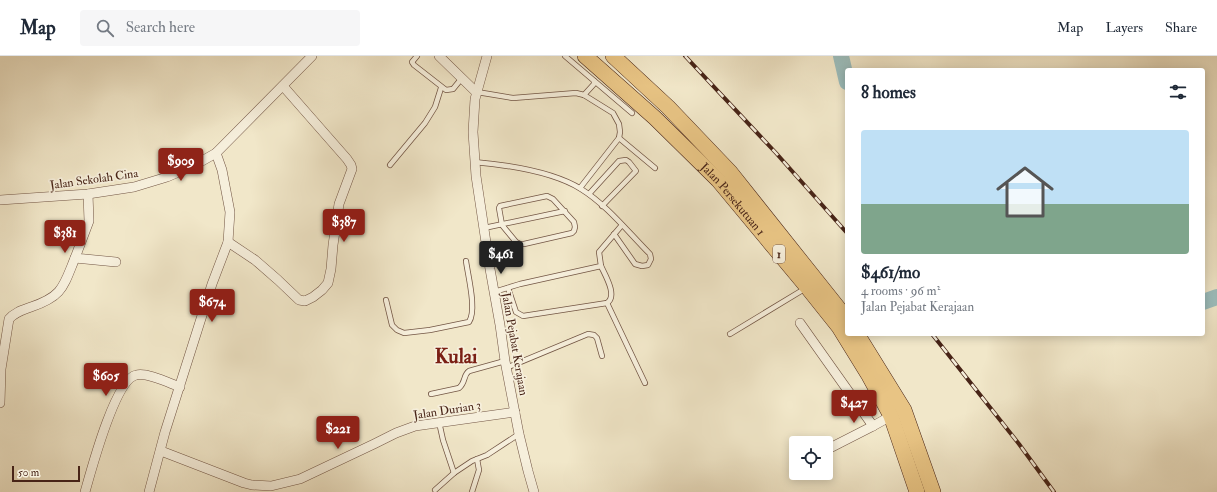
<!DOCTYPE html>
<html lang="en">
<head>
<meta charset="utf-8">
<style>
	body { margin:0; font-family:"IM FELL Double Pica",serif; background:#f6f6f7; color:#1f2937; height:100vh; display:flex; flex-direction:column; font-size:15px; white-space:nowrap }
	* { box-sizing:border-box; margin:0 }
	p { font-size:13px; color:#747a83 }
	.icon { flex:none; width:22px; height:22px; fill:none; stroke:currentColor; stroke-width:2; stroke-linecap:round; stroke-linejoin:round }
	.map { position:relative; flex:1; overflow:hidden }
	.sheet { position:absolute; left:845px; top:12px; width:360px; height:268px; display:flex; flex-direction:column; background:#fff; border-radius:4px; box-shadow:0 2px 10px #0003 }
	.sheet>* { flex:none }
	.fabs { position:absolute; left:789px; top:380px; display:grid; gap:8px }
	.fabs a { display:grid; place-items:center; width:44px; height:44px; border-radius:4px; background:#fff; box-shadow:0 2px 10px #0003; font-size:20px }
	.scale { position:absolute; left:12px; bottom:10px; width:68px; box-sizing:border-box; padding-left:4px; border:2px solid #482417; border-top:0; font-size:11px; line-height:14px; white-space:nowrap; color:#482417; -webkit-text-stroke:3px #f6efdc; paint-order:stroke }
	.price { position:absolute; translate:-50% -34px; padding:0 9px; border-radius:4px; background:#8f2418; color:#fff; font-size:13px; line-height:26px; filter:drop-shadow(0 1px 2px #0008) }
	.price::after { content:''; position:absolute; left:50%; top:24px; width:12px; height:9px; margin-left:-6px; background:inherit; clip-path:polygon(0 0,100% 0,50% 100%) }
	.price.selected { background:#222; color:#fff }
	ul { padding:0; list-style:none }
	li { display:grid; align-content:center; gap:8px; height:212px; padding:0 16px }
	li span { display:grid; place-items:center; height:124px; border-radius:4px; color:#555 }
	li>.icon { margin-inline-start:auto }
	span .icon { width:72px; height:72px; fill:#fffc; stroke-width:1 }
	li b { font-size:17px }
	h2 { display:flex; justify-content:space-between; align-items:center; height:48px; padding:0 16px; font-size:17px }
	header { display:flex; align-items:center; gap:24px; box-sizing:border-box; height:56px; padding:0 20px; background:#fff; border-bottom:1px solid #e0e1e3 }
	header strong { font-size:19px }
	nav { display:flex; gap:22px; margin-inline-start:auto; font-size:14px }
	.search { width:280px; height:36px; background:#f6f6f7; display:flex; align-items:center; gap:10px; box-sizing:border-box; padding:0 14px; border-radius:4px; color:#747a83; font-size:15px }
	.map>svg:first-child { display:block }
	.lines { fill:none; stroke-linecap:round; stroke-linejoin:round }
	.river { stroke:#9cbebd; stroke-width:16 }
	.service-casing { stroke:#725544; stroke-width:6 }
	.minor-casing { stroke:#725544; stroke-width:10 }
	.trunk-casing { stroke:#482417; stroke-width:16 }
	.service { stroke:#f6efdc; stroke-width:4.5 }
	.minor { stroke:#f6efdc; stroke-width:9 }
	.trunk { stroke:#e8c484; stroke-width:15 }
	.rail-casing { stroke:#482417; stroke-width:4 }
	.rail { stroke:#f6efdc; stroke-width:2.5; stroke-dasharray:8; stroke-linecap:butt }
	.labels { text-anchor:middle; stroke-width:3.5; stroke-linejoin:round; paint-order:stroke }
	.shield { fill:#f6efdc; stroke:#7c6152; stroke-width:1 }
	.shield-label { font-size:11px; font-weight:bold; fill:#482417 }
	.street-label { font-size:12px; fill:#482417; stroke:#f6efdc }
	.town-label { font-size:20px; font-weight:bold; fill:#7a1f14; stroke:#f6efdc }
</style>
</head>
<body>
<header>
<strong>Map</strong>
<div class="search"><svg class="icon" aria-label="search" viewBox="0 0 24 24"><circle cx="10" cy="10" r="6"/><path d="M15 15l6 6"/></svg>Search here</div>
<nav><a>Map</a><a>Layers</a><a>Share</a></nav>
</header>
<div class="map">
<svg width="1217" height="436" viewBox="0 0 1217 436">
	<rect width="100%" height="100%" fill="#f1e7c9"/>
	<filter id="stains"><feTurbulence type="fractalNoise" baseFrequency=".005" numOctaves="4"/><feColorMatrix values="0 0 0 0 .2 0 0 0 0 .09 0 0 0 0 .02 0 0 0 .5 -.17"/></filter>
	<radialGradient id="worn" r=".72"><stop offset=".6" stop-color="#630" stop-opacity="0"/><stop offset="1" stop-color="#630" stop-opacity=".3"/></radialGradient>
	<g class="lines">
		<!-- river -->
		<g class="river">
			<polyline points="841,0 847,26"/>
			<polyline points="1203,246 1217,241"/>
		</g>
		<defs>
			<g id="service">
				<polyline points="417,0 412,6 414,9 446,34 453,33 462,22"/>
				<polyline points="565,0 632,57"/>
				<polyline points="477,36 513,42 576,37 584,39 613,57 619,68 620,76 619,82 580,132"/>
				<polyline points="584,39 594,28 594,25"/>
				<polyline points="619,82 655,112"/>
				<path d="M 474,106 C 508,109 552,115 581,133 C 607,149 628,176 650,198 L 651,203 L 648,209 L 642,210 L 635,208 L 614,178"/>
				<polyline points="390,109 425,67 435,51 441,32"/>
				<polyline points="589,138 619,105 626,104 629,106 636,115 602,150"/>
				<polygon points="547,140 553,143 574,166 575,171 574,175 572,177 524,188 520,188 516,186 502,169 499,152 500,150"/>
				<polyline points="484,172 565,155"/>
				<path d="M 508,232 L 516,256 L 523,260 L 607,247 C 618,240 605,219 601,210"/>
				<polyline points="494,236 520,228 601,210 599,196 622,169"/>
				<path d="M 386,244 L 392,269 L 397,274 L 404,277 L 430,274 L 469,266 C 477,254 468,220 466,205"/>
				<polyline points="607,247 645,327"/>
				<polyline points="730,278 806,232"/>
				<polyline points="506,312 588,278 594,279 597,282 602,300"/>
				<path d="M 431,338 L 459,332 C 466,326 463,319 469,315 L 505,305"/>
				<polyline points="439,366 443,384 454,417"/>
				<polyline points="435,434 454,417 472,405 487,399 519,378"/>
				<polyline points="472,436 479,414 477,403"/>
			</g>
			<g id="minor">
				<polyline points="439,0 476,36"/>
				<polyline points="487,0 475,43 473,76 476,120 490,213 500,269 505,305 519,378 528,415 534,436"/>
				<polyline points="88,138 89,165 75,202 116,206"/>
				<polyline points="0,144 88,138 134,131 167,121 195,109 216,97 312,0"/>
				<polyline points="228,186 255,204 278,224 299,244 305,245 313,241 322,234 328,227 331,213 333,189 339,148 352,113 351,109 347,103 283,30"/>
				<polyline points="800,267 873,370"/>
				<path d="M 0,347 L 1,313 L 9,263 C 15,256 23,254 31,251 C 63,240 63,231 75,202"/>
				<polyline points="826,394 873,370 891,360"/>
				<polyline points="161,395 244,427 252,429 271,430 300,423 374,388 396,377 415,370 515,356"/>
				<path d="M 85,436 C 91,415 115,324 136,319 C 147,316 169,327 180,331"/>
				<polyline points="149,436 165,376 212,228 228,186 230,156 222,114 216,97"/>
			</g>
			<g id="trunk">
				<path id="s1" d="M 585,0 L 655,62 L 718,124 L 807,231 L 839,271 L 868,318 L 891,360 L 917,436"/>
				<polyline points="613,0 668,51 730,116 847,263"/>
				<polyline points="857,278 904,354 933,436"/>
			</g>
		</defs>
		<!-- service casing -->
		<use href="#service" class="service-casing"/>
		<!-- minor casing -->
		<use href="#minor" class="minor-casing"/>
		<!-- trunk casing -->
		<use href="#trunk" class="trunk-casing"/>
		<!-- service -->
		<use href="#service" class="service"/>
		<!-- minor -->
		<use href="#minor" class="minor"/>
		<!-- trunk -->
		<use href="#trunk" class="trunk"/>
		<defs>
			<g id="rail">
				<polyline points="685,0 776,97 847,177"/>
				<polyline points="932,278 1019,388 1054,436"/>
			</g>
		</defs>
		<!-- rail casing -->
		<use href="#rail" class="rail-casing"/>
		<!-- rail -->
		<use href="#rail" class="rail"/>
	</g>
	<g class="labels">
		<!-- shield labels -->
		<rect class="shield" x="773" y="189" width="12" height="18" rx="3"/>
		<g class="shield-label">
			<text x="779" y="202">1</text>
		</g>
		<!-- street labels -->
		<g class="street-label">
			<text transform="translate(94 123) rotate(-8)" y="4">Jalan Sekolah Cina</text>
			<text dy="4" stroke="none"><textPath href="#s1" startOffset="206">Jalan Persekutuan 1</textPath></text>
			<text transform="translate(515 288) rotate(80)" y="4">Jalan Pejabat Kerajaan</text>
			<text transform="translate(447 354) rotate(-9)" y="4">Jalan Durian 3</text>
		</g>
		<!-- town labels -->
		<g class="town-label">
			<text x="456" y="307">Kulai</text>
		</g>
	</g>
	<rect width="100%" height="100%" filter="url(#stains)"/>
	<rect width="100%" height="100%" fill="url(#worn)"/>
</svg>
<div class="fabs">
<a><svg class="icon" aria-label="locate" viewBox="0 0 24 24"><circle cx="12" cy="12" r="6"/><path d="M12 2v4M12 18v4M2 12h4M18 12h4"/></svg></a>
</div>
<div class="scale">50 m</div>
<b class="price" style="left:181px;top:126px">$909</b>
<b class="price" style="left:344px;top:187px">$387</b>
<b class="price" style="left:65px;top:198px">$381</b>
<b class="price selected" style="left:501px;top:219px">$461</b>
<b class="price" style="left:212px;top:267px">$674</b>
<b class="price" style="left:106px;top:341px">$605</b>
<b class="price" style="left:854px;top:368px">$427</b>
<b class="price" style="left:338px;top:394px">$221</b>
<section class="sheet">
<h2>8 homes<svg class="icon" aria-label="filters" viewBox="0 0 24 24"><path d="M4 7h16M4 17h16"/><circle cx="9" cy="7" r="2"/><circle cx="15" cy="17" r="2"/></svg></h2>
<ul>
<li><span style="background:linear-gradient(#bfe0f5 60%,#7fa58c 0)"><svg class="icon" aria-label="home" viewBox="0 0 24 24"><path d="M3 11l9-7 9 7M6 9v11h12V9"/></svg></span><div><b>$461/mo</b><p>4 rooms · 96 m²</p><p>Jalan Pejabat Kerajaan</p></div></li>
</ul>
</section>
</div>
</body>
</html>
